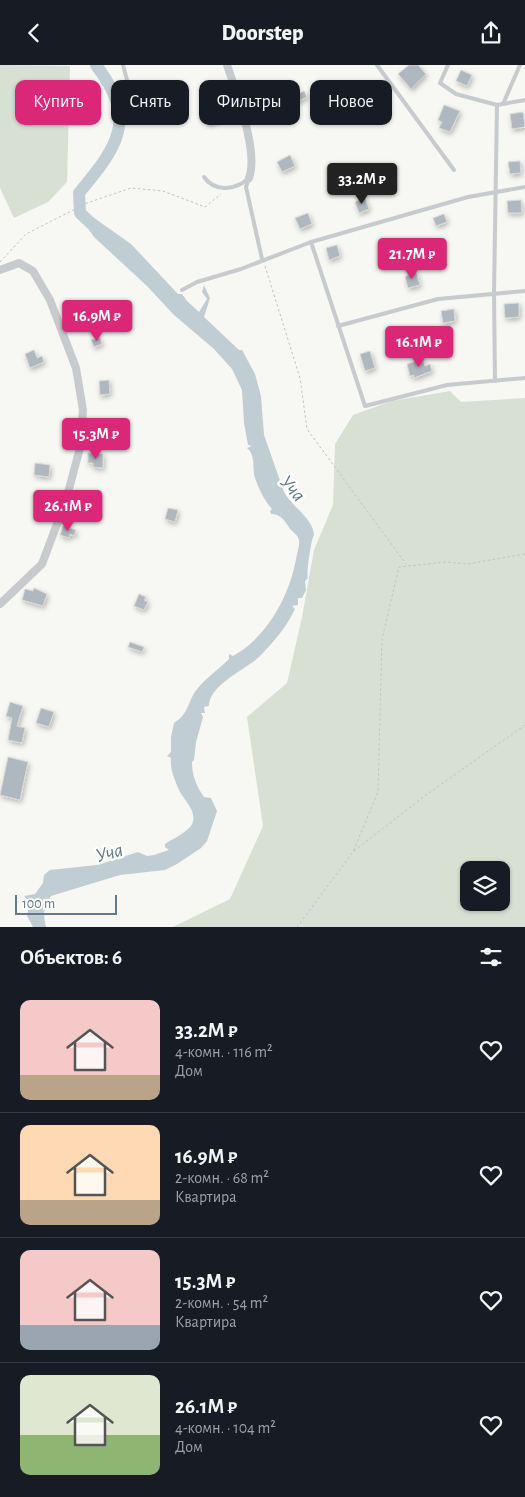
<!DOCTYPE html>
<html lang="ru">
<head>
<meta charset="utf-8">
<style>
	body { margin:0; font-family:"Alegreya Sans",sans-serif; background:#242831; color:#f1f3f6; height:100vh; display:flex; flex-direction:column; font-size:19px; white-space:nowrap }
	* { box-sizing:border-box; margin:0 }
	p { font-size:16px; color:#9ea1a6 }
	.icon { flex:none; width:28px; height:28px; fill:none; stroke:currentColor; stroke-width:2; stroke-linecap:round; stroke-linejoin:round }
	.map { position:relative; height:862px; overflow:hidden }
	.drawer { display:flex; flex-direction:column; background:#171b24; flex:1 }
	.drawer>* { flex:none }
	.banner { position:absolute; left:15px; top:15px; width:495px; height:45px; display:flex; gap:10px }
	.buttons { position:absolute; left:460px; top:796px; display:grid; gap:10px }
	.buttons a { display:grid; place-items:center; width:50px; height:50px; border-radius:10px; background:#171b24; box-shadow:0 1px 4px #0004; font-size:25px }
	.scale { position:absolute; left:15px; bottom:12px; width:102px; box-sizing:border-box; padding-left:5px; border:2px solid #637888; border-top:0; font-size:14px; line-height:18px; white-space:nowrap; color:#637888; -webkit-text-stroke:4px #fff; paint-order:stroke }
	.price { position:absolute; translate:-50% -42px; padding:0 11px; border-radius:5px; background:#db2777; color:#fff; font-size:16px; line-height:32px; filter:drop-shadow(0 1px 2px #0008) }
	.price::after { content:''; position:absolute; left:50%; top:30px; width:15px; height:11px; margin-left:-8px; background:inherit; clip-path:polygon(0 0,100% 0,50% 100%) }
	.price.on { background:#222; color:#fff }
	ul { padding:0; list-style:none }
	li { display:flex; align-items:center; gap:15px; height:125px; padding:0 20px }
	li+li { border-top:1px solid #363941 }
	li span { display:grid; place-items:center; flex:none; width:140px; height:100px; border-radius:10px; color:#555 }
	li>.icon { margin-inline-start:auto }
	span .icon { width:60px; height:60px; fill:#fffc; stroke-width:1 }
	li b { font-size:21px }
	h2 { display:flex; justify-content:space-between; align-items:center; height:60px; padding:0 20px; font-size:21px }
	.chip { padding:0 18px; border-radius:10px; background:#171b24; box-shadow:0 1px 4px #0004; font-size:18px; line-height:45px }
	.chip.on { background:#db2777; color:#fff }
	header { display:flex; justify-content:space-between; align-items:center; height:65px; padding:0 20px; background:#171b24; font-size:22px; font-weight:800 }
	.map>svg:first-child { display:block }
	.green { fill:#d8e0d4; fill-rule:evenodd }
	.water { fill:#c0cdd2 }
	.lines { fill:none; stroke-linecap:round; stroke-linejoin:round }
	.river { stroke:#c0cdd2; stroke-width:12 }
	.building { fill:#afb8be; stroke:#d9d9d6; filter:url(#shadow) }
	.path { stroke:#c0c3c5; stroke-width:1; stroke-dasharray:2.5 2.5; stroke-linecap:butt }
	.lane { stroke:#c7cbce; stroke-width:4 }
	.street { stroke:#c7cbce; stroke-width:8 }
	.labels { text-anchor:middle; stroke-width:5; stroke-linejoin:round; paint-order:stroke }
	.water-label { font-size:20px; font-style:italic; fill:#5f7a84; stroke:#fff }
</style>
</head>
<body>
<header><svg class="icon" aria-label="back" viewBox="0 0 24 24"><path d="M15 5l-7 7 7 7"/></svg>Doorstep<svg class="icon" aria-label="share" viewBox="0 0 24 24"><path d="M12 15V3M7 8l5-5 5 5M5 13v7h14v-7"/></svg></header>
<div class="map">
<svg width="525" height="862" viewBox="0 0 525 862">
	<defs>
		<filter id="shadow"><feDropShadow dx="1.5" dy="2.5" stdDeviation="2.5" flood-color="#0004"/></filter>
	</defs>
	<rect width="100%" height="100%" fill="#f7f7f4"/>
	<!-- green -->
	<g class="green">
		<polygon points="0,0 70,1 67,117 48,137 14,153 0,123"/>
		<path d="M 450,326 L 461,337 L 525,333 L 525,862 L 173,862 L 230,834 L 263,761 L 247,652 L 287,618 L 302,552 L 314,485 L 333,440 L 335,379 L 353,350 L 392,336 ZM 469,805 L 501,805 L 501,838 L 469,838 Z"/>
	</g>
	<!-- water -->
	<path class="water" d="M 87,148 L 131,179 L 178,229 L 182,229 L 187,236 L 199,247 L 207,234 L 202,227 L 204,220 L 210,233 L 204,252 L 239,285 L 242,285 L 255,309 L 261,331 L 264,370 L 284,427 C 292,442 313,453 314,470 C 311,474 306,510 308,513 L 305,516 L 306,525 L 302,533 L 298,533 L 298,540 L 292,541 L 295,544 C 286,563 275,575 261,590 C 248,604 209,619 209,641 L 204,642 L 205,648 L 201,648 L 203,652 L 196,677 L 194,695 L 192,697 C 192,710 196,721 204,732 L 211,733 L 217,746 L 207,776 L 201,783 L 177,799 L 165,805 L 120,810 L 51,831 C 43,842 43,849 46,862 L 33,862 L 27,851 L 30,838 L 24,831 L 35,829 L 43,818 L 44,810 L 50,805 L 97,800 L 138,787 L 147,791 L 154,790 L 169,785 L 165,782 L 165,779 C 173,774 185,768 191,761 C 200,747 182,734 178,723 C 174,712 170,705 171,693 L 167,691 L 171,687 L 171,672 L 174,658 C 190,648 187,636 198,623 C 207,612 219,604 229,594 L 229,589 L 233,591 C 267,572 289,532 296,494 C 297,488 300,481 299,475 C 298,470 292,466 290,464 C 286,457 280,448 271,449 L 270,446 L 272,444 C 264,435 259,424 255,413 C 252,404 256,390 247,383 L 252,381 L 248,380 L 244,358 L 242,325 L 232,304 L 214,284 L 174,250 L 147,221 L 94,172 L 80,152 Z"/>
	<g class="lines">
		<!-- river -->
		<path class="river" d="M 95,162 L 80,148 L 79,128 C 118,81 138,55 96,0"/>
	</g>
	<!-- building -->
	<g class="building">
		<polygon points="409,0 418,0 426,9 411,24 398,9"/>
		<polygon points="461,5 472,10 467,21 456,16"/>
		<polygon points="304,26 307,32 297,37 294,31"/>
		<polygon points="444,40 460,46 450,67 439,63 442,57 438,55"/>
		<polygon points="215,43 220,54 208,59 203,48"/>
		<polygon points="523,47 525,62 512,64 510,49"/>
		<polygon points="290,90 295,101 282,107 277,97"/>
		<polygon points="520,96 521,108 510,109 508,97"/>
		<polygon points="365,133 369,144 359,148 355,137"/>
		<polygon points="521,135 522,148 508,148 507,136"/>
		<polygon points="308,148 312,159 300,164 295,153"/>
		<polygon points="444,149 447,157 436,161 433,153"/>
		<polygon points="337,180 340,191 329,195 326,183"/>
		<polygon points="416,206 420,220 408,223 405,212"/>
		<polygon points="519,238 519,252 505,253 504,239"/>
		<polygon points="454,244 455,256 443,258 441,246"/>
		<polygon points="100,273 102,279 94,282 91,275"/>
		<polygon points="34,285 37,293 42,291 44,297 30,303 25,289"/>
		<polygon points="370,286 375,303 365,306 360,289"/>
		<polygon points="423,294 425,301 430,299 432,306 414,313 414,310 410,311 407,299"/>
		<polygon points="109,315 110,329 100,330 99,316"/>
		<polygon points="102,367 102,376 94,376 93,368"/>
		<polygon points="88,388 103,389 103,403 93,402 93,398 88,398"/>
		<polygon points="35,398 50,400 49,412 34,410"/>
		<polygon points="168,443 178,445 175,457 165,454"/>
		<polygon points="63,461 76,465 74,471 70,469 69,473 60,470"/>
		<polygon points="34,523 47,529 43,541 22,535 25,524 33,526"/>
		<polygon points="139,529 146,532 144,535 148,537 144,545 134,541"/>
		<polygon points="130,577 144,582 142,587 128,582"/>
		<polygon points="10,637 23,641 17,661 25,663 22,678 8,675 12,653 6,651"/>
		<polygon points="41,643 54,647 49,662 36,658"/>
		<polygon points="8,692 28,697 20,735 0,730"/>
	</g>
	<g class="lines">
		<!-- path -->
		<g class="path">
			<polyline points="0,197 26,169 87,138 131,123 163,126 205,142 221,129"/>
			<polyline points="265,201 300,313 307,364 406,499"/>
			<polyline points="354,786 426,730 525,660"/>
			<polyline points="297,862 353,787 378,727 382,574 399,502 446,497 467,499 525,489"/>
		</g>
		<!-- lane -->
		<g class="lane">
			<polyline points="123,0 136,49"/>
			<polyline points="377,0 454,105"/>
			<polyline points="448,0 440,18 456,29 497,40 525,35"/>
			<polyline points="503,39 520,0"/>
			<path d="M 204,112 C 215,128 236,125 249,113"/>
			<polyline points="249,113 246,122 262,194"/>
			<polyline points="311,177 365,341 447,320 525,313"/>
			<polyline points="182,225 197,217 241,204 311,177 468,132 525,122"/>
			<polyline points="338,261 438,234 525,226"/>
			<polyline points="495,316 494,228 497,40"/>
		</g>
		<!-- street -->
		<g class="street">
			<path d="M 227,0 C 236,27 259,87 249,113"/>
			<polyline points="0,205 19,198 33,206 50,235 76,303 83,345 80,383 66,435 42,499 0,539"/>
		</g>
	</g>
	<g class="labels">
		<!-- water labels -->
		<g class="water-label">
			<text transform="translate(293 423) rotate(48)" y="7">Уча</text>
			<text transform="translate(109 787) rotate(-15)" y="7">Уча</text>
		</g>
	</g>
</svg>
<div class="buttons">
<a><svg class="icon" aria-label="layers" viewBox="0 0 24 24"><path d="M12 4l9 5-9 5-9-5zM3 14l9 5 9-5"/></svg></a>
</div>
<div class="scale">100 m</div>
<b class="price on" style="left:362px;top:140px">33.2M ₽</b>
<b class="price" style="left:412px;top:215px">21.7M ₽</b>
<b class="price" style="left:97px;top:277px">16.9M ₽</b>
<b class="price" style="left:419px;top:303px">16.1M ₽</b>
<b class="price" style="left:96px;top:395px">15.3M ₽</b>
<b class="price" style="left:68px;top:467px">26.1M ₽</b>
<div class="banner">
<a class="chip on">Купить</a>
<a class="chip">Снять</a>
<a class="chip">Фильтры</a>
<a class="chip">Новое</a>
</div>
</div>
<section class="drawer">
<h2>Объектов: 6<svg class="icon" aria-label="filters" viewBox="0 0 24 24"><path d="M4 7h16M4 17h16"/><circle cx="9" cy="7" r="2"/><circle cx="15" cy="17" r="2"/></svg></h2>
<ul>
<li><span style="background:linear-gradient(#f6c9c9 75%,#b9a48a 0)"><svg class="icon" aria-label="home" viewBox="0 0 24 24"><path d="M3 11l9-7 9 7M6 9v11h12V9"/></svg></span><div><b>33.2M ₽</b><p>4-комн. · 116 m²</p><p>Дом</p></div><svg class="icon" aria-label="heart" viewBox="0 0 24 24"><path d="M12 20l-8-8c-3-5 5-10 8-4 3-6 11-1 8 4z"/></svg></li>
<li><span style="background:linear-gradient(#ffd9b3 75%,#b9a48a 0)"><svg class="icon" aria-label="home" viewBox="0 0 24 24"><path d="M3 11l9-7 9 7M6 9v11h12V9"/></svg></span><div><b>16.9M ₽</b><p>2-комн. · 68 m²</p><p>Квартира</p></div><svg class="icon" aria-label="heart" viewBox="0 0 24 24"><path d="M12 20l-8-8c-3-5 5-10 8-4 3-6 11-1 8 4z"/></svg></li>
<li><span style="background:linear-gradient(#f6c9c9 75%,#9aa5b1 0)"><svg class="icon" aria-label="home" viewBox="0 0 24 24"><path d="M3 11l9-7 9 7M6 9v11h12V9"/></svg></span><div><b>15.3M ₽</b><p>2-комн. · 54 m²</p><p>Квартира</p></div><svg class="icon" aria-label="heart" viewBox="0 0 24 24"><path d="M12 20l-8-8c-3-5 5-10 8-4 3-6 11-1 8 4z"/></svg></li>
<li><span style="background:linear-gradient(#dfe7d0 60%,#8fb573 0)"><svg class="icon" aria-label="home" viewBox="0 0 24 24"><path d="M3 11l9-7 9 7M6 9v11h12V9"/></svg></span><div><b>26.1M ₽</b><p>4-комн. · 104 m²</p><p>Дом</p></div><svg class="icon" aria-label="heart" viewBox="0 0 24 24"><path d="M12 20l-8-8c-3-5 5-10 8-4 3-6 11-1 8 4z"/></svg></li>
</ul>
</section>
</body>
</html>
